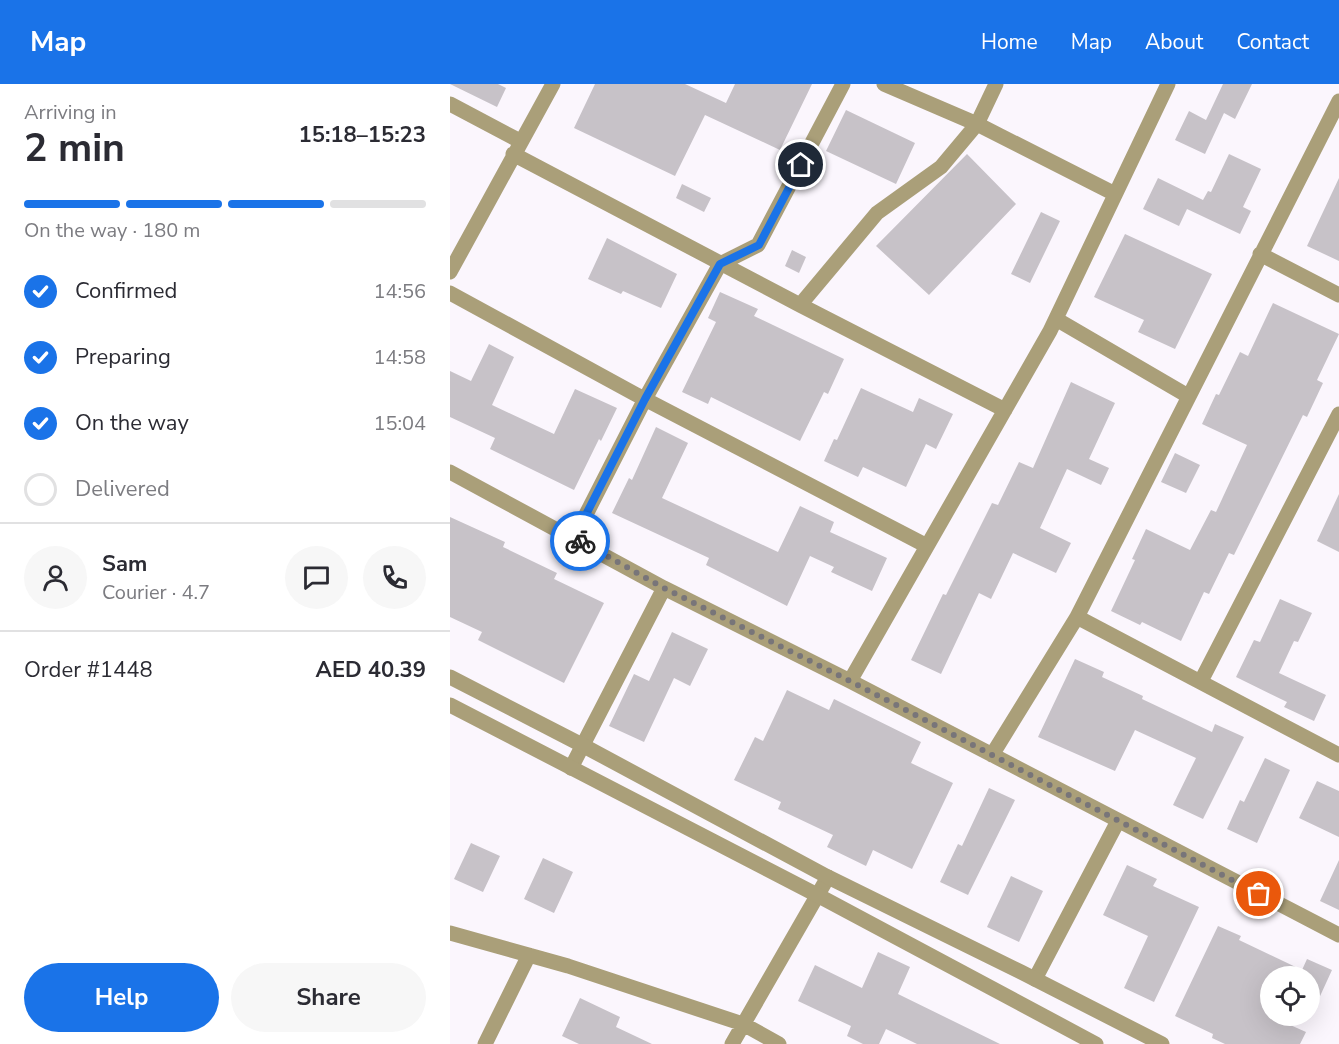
<!DOCTYPE html>
<meta charset="utf-8">
<style>
:root{--surface:#fff;--page:#f7f7f7;--text:#2b2b33;--muted:#7c7c81;--line:#e1e1e2;--accent:#1a73e8}
body{margin:0;font-family:"Nunito Sans",sans-serif;background:var(--page);color:var(--text);height:100vh;display:flex;flex-direction:column;font-size:22px;white-space:nowrap}
*{box-sizing:border-box;margin:0}
p{font-size:20px;color:var(--muted)}
.icon{flex:none;width:33px;height:33px;fill:none;stroke:currentColor;stroke-width:2;stroke-linecap:round;stroke-linejoin:round}
.map{position:relative;flex:1;overflow:hidden}
.drawer{display:flex;flex-direction:column;background:var(--surface);width:450px}
.drawer>*{flex:none}
.fabs{position:absolute;left:810px;top:882px;display:grid;gap:12px}
.fabs a{display:grid;place-items:center;width:60px;height:60px;border-radius:50%;background:var(--surface);box-shadow:0 6px 24px #0002;font-size:30px}
.pin{position:absolute;display:grid;place-items:center;width:51px;height:51px;color:#fff;margin:-26px;border:3px solid #fff;border-radius:50%;box-shadow:0 2px 6px #0007}
.courier{position:absolute;display:grid;place-items:center;width:60px;height:60px;margin:-30px;border:4px solid #1a73e8;border-radius:50%;background:#fff;color:#222;box-shadow:0 2px 8px #0007}
.overview em{font-style:normal;font-weight:700}
.overview div{display:flex;flex-direction:column-reverse}
.overview{display:flex;align-items:center;justify-content:space-between;height:102px;padding:0 24px}
h1{font-size:39px;font-weight:700;line-height:45px}
.bar{display:grid;grid-template-columns:repeat(4,1fr);gap:9px 6px;align-content:center;height:72px;padding:0 24px}
.bar i{height:8px;border-radius:4px;background:var(--line)}
.bar .on{background:var(--accent)}
.bar p{grid-column:span 4}
.line{display:flex;align-items:center;gap:15px;padding:0 24px;border-top:2px solid var(--line)}
.line div{flex:1}
.round{display:grid;place-items:center;flex:none;width:63px;height:63px;border-radius:32px;background:var(--page)}
ol{padding:0 24px;list-style:none}
li{display:flex;align-items:center;gap:18px;height:66px}
li p{margin-inline-start:auto}
li .icon{padding:6px;border-radius:50%;background:var(--accent);color:#fff;stroke-width:4}
li:last-child{color:var(--muted)}
li i{width:33px;height:33px;border:3px solid var(--line);border-radius:50%}
.primary-button{display:flex;gap:12px;margin-top:auto;padding:12px 24px}
.primary-button a{flex:1;height:69px;border-radius:36px;background:var(--accent);color:#fff;font-size:24px;font-weight:700;line-height:69px;text-align:center}
.primary-button a+a{background:var(--page);color:var(--text)}
header{display:flex;align-items:center;gap:36px;box-sizing:border-box;height:84px;padding:0 30px;background:var(--accent);color:#fff}
header strong{font-size:28px}
nav{display:flex;gap:33px;margin-inline-start:auto;font-size:21px}
main{display:flex;flex:1;min-height:0}
.map>svg:first-child{display:block}
.building{fill:#c7c2c8}
.lines{fill:none;stroke-linecap:round;stroke-linejoin:round}
.minor{stroke:#aa9f79;stroke-width:15}
.tertiary{stroke:#aa9f79;stroke-width:15}
.done{stroke:#787579;stroke-width:6;stroke-dasharray:0 10.8}
.route{stroke:#1a73e8;stroke-width:8}
</style>
<header>
<strong>Map</strong>
<nav><a>Home</a><a>Map</a><a>About</a><a>Contact</a></nav>
</header>
<main>
<section class="drawer">
<div class="overview"><div><h1>2 min</h1><p>Arriving in</p></div><em>15:18–15:23</em></div>
<div class="bar"><i class="on"></i><i class="on"></i><i class="on"></i><i></i><p>On the way · 180 m</p></div>
<ol>
<li><svg class="icon" aria-label="check" viewBox="0 0 24 24"><path d="M5 12l5 5 9-10"/></svg>Confirmed<p>14:56</p></li>
<li><svg class="icon" aria-label="check" viewBox="0 0 24 24"><path d="M5 12l5 5 9-10"/></svg>Preparing<p>14:58</p></li>
<li><svg class="icon" aria-label="check" viewBox="0 0 24 24"><path d="M5 12l5 5 9-10"/></svg>On the way<p>15:04</p></li>
<li><i></i>Delivered</li>
</ol>
<div class="line" style="height:108px"><a class="round"><svg class="icon" aria-label="person" viewBox="0 0 24 24"><circle cx="12" cy="8" r="4"/><path d="M4 21q1-7 8-7t8 7"/></svg></a><div><b>Sam</b><p>Courier · 4.7</p></div><a class="round"><svg class="icon" aria-label="chat" viewBox="0 0 24 24"><path d="M4 5h16v11H9l-5 4z"/></svg></a><a class="round"><svg class="icon" aria-label="phone" viewBox="0 0 24 24"><path d="M5 4h4l2 5-3 2q2 4 5 5l2-3 5 2v4C11 20 4 13 5 4z"/></svg></a></div>
<div class="line" style="height:78px"><div>Order #1448</div><b>AED 40.39</b></div>
<div class="primary-button"><a>Help</a><a>Share</a></div>
</section>
<div class="map">
<svg width="889" height="960" viewBox="0 0 889 960">
<rect width="100%" height="100%" fill="#fbf6fd"/>
<path class="building" d="M0,0H48L56,4L47,23Z
M145,0H235L276,19L285,0H362L330,66L255,31L225,92L124,44Z
M773,0H802L785,35L774,29L755,70L725,56L739,27L756,36Z
M396,26L465,59L446,100L376,67Z
M517,70L566,120L479,211L426,162Z
M779,70L811,85L793,123L801,127L790,150L737,125L729,142L693,125L708,94L753,116L758,107L761,108Z
M889,94V177L857,162Z
M232,100L261,114L254,128L226,114Z
M591,128L610,137L580,199L561,190Z
M675,150L762,190L725,265L688,248L694,236L644,213Z
M157,154L227,190L211,224L173,207L171,210L138,195Z
M342,166L356,173L349,189L335,182Z
M270,208L308,225L304,232L394,275L378,310L374,308L350,357L261,313L258,320L232,308L266,238L258,234Z
M823,219L889,250L867,296L873,299L857,333L853,331L784,471L779,469L759,510L754,508L731,557L692,538L690,541L661,527L685,476L682,475L696,445L740,466L761,426L766,428L797,361L752,340L766,310L769,311L790,268L798,272Z
M39,260L64,273L42,321L104,350L125,305L167,324L151,357L149,355L124,406L40,365L45,354L0,333V287L21,297Z
M621,298L665,319L639,375L659,384L651,401L617,385L590,444L621,459L606,489L563,469L541,515L529,509L491,590L461,576L493,510L496,511L542,419L548,421L569,378L583,384Z
M411,304L463,328L469,314L503,330L486,365L476,360L456,403L413,383L408,393L374,377L384,355L387,356Z
M206,343L238,359L212,414L328,468L350,422L384,438L380,448L437,474L422,507L381,488L384,483L360,472L337,522L256,481L259,474L162,429L179,394L182,396Z
M725,369L750,381L736,409L711,398Z
M889,410V468L867,457Z
M0,433L55,458L53,463L107,489L104,495L154,519L114,599L28,556L32,548L0,533Z
M830,515L862,529L848,558L844,557L829,589L876,611L864,637L834,623L837,618L786,593L804,556L810,558Z
M222,548L258,565L240,602L224,594L194,658L159,642L184,590L199,597Z
M625,575L654,588L652,593L693,612L692,615L762,648L765,640L794,653L753,735L723,721L746,674L685,646L665,687L588,653Z
M337,606L379,626L384,615L471,658L461,679L503,699L462,785L423,766L416,782L377,763L383,751L328,725L331,718L284,696L305,653L313,657Z
M815,674L840,686L807,759L777,745L790,716L794,718Z
M867,697L889,707V753L849,734Z
M539,704L565,716L518,811L490,798L508,760L512,762Z
M21,759L50,772L33,808L4,795Z
M93,774L123,788L104,829L74,815Z
M889,776V826L870,817Z
M677,781L707,795L703,802L749,823L704,918L674,904L698,852L653,831Z
M561,792L593,807L569,858L537,843Z
M768,842L791,852L789,856L852,886L857,875L882,886L860,934V892H820V932L856,948L850,960H775L762,954L763,950L725,932Z
M428,868L460,883L448,910L550,960H467L436,945L429,960H413L397,952L401,942L348,917L365,881L412,904Z
M130,914L170,933L166,943L202,960H129L112,952Z"/>
<g class="lines">
<path class="minor" d="M434,0L527,40L665,110
M0,20L70,57
M63,70L350,221L555,326
M810,170L889,211
M0,188L103,0
M0,209L185,310L477,462
M350,221L427,129L491,83L527,40L546,0
M606,235L738,312
M0,388L214,504L400,597L889,851
M124,454L195,315L270,180L308,161L393,0
M627,533L889,671
M400,597L600,247L718,0
M751,597L889,330
M542,671L627,533L889,17
M121,684L214,504
M0,849L118,882L293,940L329,960
M585,895L668,737
M35,960L79,871
M282,960L378,793"/>
<path class="tertiary" d="M0,593L132,661L378,793L571,888L712,960
M0,621L369,812L646,960"/>
</g>
<g class="lines">
<path class="done" d="M130,457L214,504L400,597L809,810"/>
<path class="route" d="M130,457L124,454L195,315L270,180L309,161L351,81"/>
</g>
</svg>
<div class="fabs">
<a><svg class="icon" aria-label="locate" viewBox="0 0 24 24"><circle cx="12" cy="12" r="6"/><path d="M12 2v4M12 18v4M2 12h4M18 12h4"/></svg></a>
</div>
<div class="pin" style="left:809px;top:810px;background:#ea580c"><svg class="icon" aria-label="bag" viewBox="0 0 24 24"><path d="M5 8h14l-1 12H6zM9 8a3 3 0 0 1 6 0"/></svg></div>
<div class="pin" style="left:351px;top:81px;background:#1f2937"><svg class="icon" aria-label="home" viewBox="0 0 24 24"><path d="M3 11l9-7 9 7M6 9v11h12V9"/></svg></div>
<div class="courier" style="left:130px;top:457px"><svg class="icon" aria-label="bike" viewBox="0 0 24 24"><circle cx="6" cy="16" r="4"/><circle cx="18" cy="16" r="4"/><path d="M6 16l4-8h5l3 8M10 8l3 8H6M13 5h3"/></svg></div>
</div>
</main>
